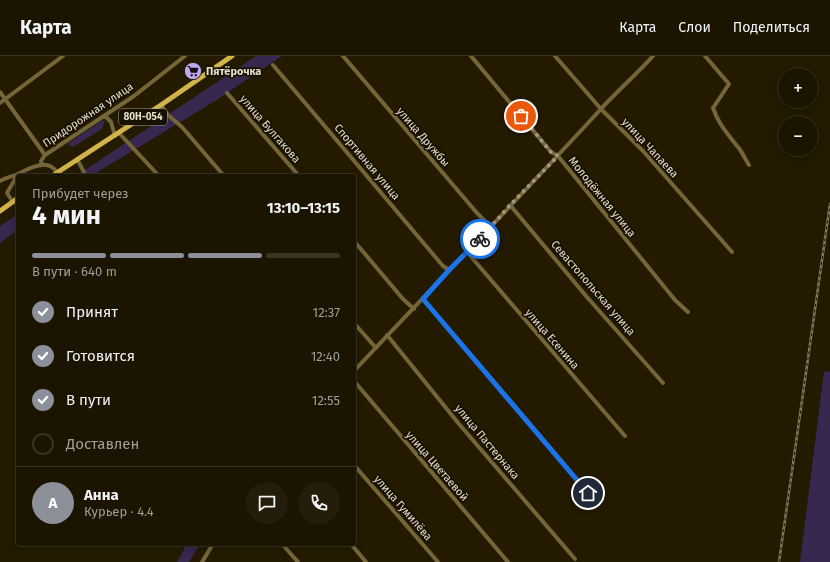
<!DOCTYPE html>
<html lang="ru">
<meta charset="utf-8">
<style>
:root{--surface:#1a1400;--page:#231d0a;--text:#f1f3f6;--muted:#9f9e99;--line:#383322;--accent:#8c9099}
body{margin:0;font-family:"Fira Sans",sans-serif;background:var(--page);color:var(--text);height:100vh;display:flex;flex-direction:column;font-size:15px;white-space:nowrap}
*{box-sizing:border-box;margin:0}
p{font-size:13px;color:var(--muted)}
.icon{flex:none;width:22px;height:22px;fill:none;stroke:currentColor;stroke-width:2;stroke-linecap:round;stroke-linejoin:round}
.map{position:relative;flex:1;overflow:hidden}
.drawer{position:absolute;left:16px;top:118px;width:340px;height:372px;display:flex;flex-direction:column;background:var(--surface);border-radius:4px;box-shadow:0 2px 10px #0003,0 0 0 1px var(--line)}
.drawer>*{flex:none}
.controls{position:absolute;left:778px;top:12px;display:grid;gap:8px}
.controls a{display:grid;place-items:center;width:40px;height:40px;border-radius:50%;background:var(--surface);box-shadow:0 2px 10px #0003,0 0 0 1px var(--line);font-size:20px}
.pin{position:absolute;display:grid;place-items:center;width:34px;height:34px;color:#fff;margin:-17px;border:2px solid #fff;border-radius:50%;box-shadow:0 1px 4px #0007}
.courier{position:absolute;display:grid;place-items:center;width:40px;height:40px;margin:-20px;border:3px solid #1a73e8;border-radius:50%;background:#fff;color:#222;box-shadow:0 1px 5px #0007}
.overview em{font-style:normal;font-weight:700}
.overview div{display:flex;flex-direction:column-reverse}
.overview{display:flex;align-items:center;justify-content:space-between;height:68px;padding:0 16px}
h1{font-size:26px;font-weight:700;line-height:30px}
.bar{display:grid;grid-template-columns:repeat(4,1fr);gap:6px 4px;align-content:center;height:48px;padding:0 16px}
.bar i{height:5px;border-radius:3px;background:var(--line)}
.bar .on{background:var(--accent)}
.bar p{grid-column:span 4}
.line{display:flex;align-items:center;gap:10px;padding:0 16px;border-top:1px solid var(--line)}
.line div{flex:1}
.round{display:grid;place-items:center;flex:none;width:42px;height:42px;border-radius:21px;background:var(--page)}
ol{padding:0 16px;list-style:none}
li{display:flex;align-items:center;gap:12px;height:44px}
li p{margin-inline-start:auto}
li .icon{padding:4px;border-radius:50%;background:var(--accent);color:#fff;stroke-width:4}
li:last-child{color:var(--muted)}
li i{width:22px;height:22px;border:2px solid var(--line);border-radius:50%}
header{display:flex;align-items:center;gap:24px;box-sizing:border-box;height:56px;padding:0 20px;background:var(--surface);border-bottom:1px solid var(--line)}
header strong{font-size:19px}
nav{display:flex;gap:22px;margin-inline-start:auto;font-size:14px}
.map>svg:first-child{display:block}
.green{fill:#38274f}
.lines{fill:none;stroke-linecap:round;stroke-linejoin:round}
.minor{stroke:#756638;stroke-width:4}
.major{stroke:#d2b24a;stroke-width:5}
.rail-casing{stroke:#807964;stroke-width:2.5}
.rail{stroke:#191100;stroke-width:1;stroke-dasharray:3;stroke-linecap:butt}
.done{stroke:#a09986;stroke-width:4;stroke-dasharray:0 7.2}
.route{stroke:#1a73e8;stroke-width:5}
.labels{text-anchor:middle;dominant-baseline:central;stroke-width:3.5;stroke-linejoin:round;paint-order:stroke}
.shield{fill:#191100;stroke:#a6a090;stroke-width:1}
.shield-label{font-size:10px;font-weight:bold;fill:#e3dece}
.poi-label{font-size:11px;font-weight:bold;fill:#e3dece;stroke:#191100;text-anchor:start}
.street-label{font-size:11px;fill:#e3dece;stroke:#191100}
</style>
<header>
<strong>Карта</strong>
<nav><a>Карта</a><a>Слои</a><a>Поделиться</a></nav>
</header>
<div class="map">
<svg width="830" height="506" viewBox="0 0 830 506">
<rect width="100%" height="100%" fill="#231a00"/>
<path class="green" d="M256,0H282L215,45L91,120H76Z
M105,64L102,73L73,91L67,88L101,65Z
M18,158V174L0,187V170Z
M824,315L830,316V506H800Z
M187,488H200L189,506H177Z"/>
<g class="lines">
<path class="minor" d="M343,0L477,157L491,171
M471,0L551,96L558,100L675,244L688,256
M555,0L601,53L643,95L732,196
M705,0L729,28L713,52C718,67 727,77 737,90C742,95 745,103 749,109
M273,9L443,210L449,214
M0,36L45,99
M227,37L299,120
M0,47L63,0
M161,49L168,59L182,71L224,120
M105,60L111,66L115,80
M119,77L159,120
M77,103L86,120
M42,109C49,108 53,111 57,116
M0,125C7,121 11,121 18,118C26,114 32,110 42,109L41,105L45,99L134,40L185,0
M13,146L7,137L18,118
M510,149L586,240L663,327
M354,185L403,243L414,253
M467,196L625,380
M423,243L598,448
M354,267L376,292
M387,279L459,368L575,503
M354,315C436,228 519,142 600,54C617,35 636,19 653,0
M354,325L508,506
M354,409L438,506
M282,488L298,506
M351,488L366,506
M202,506L213,488"/>
<path class="major" d="M52,120L161,49L232,0
M0,155L18,142"/>
<defs>
<path id="rail" d="M779,506L830,148"/>
</defs>
<use href="#rail" class="rail-casing"/>
<use href="#rail" class="rail"/>
</g>
<g class="lines">
<path class="done" d="M480,183L510,149L558,100L551,96L521,60"/>
<path class="route" d="M480,183L449,214L423,243L588,437"/>
</g>
<defs>
<symbol id="supermarket-disc" viewBox="-11 -11 22 22"><circle r="9.5" fill="#c4a7f1" stroke="#191100"/><path d="M-6-5.5h2.5l.6 2H6L4.5 2H-2.5L-4.4-4H-6ZM-1.5 3.2a1.3 1.3 0 1 0 .1 0ZM3 3.2a1.3 1.3 0 1 0 .1 0Z" fill="#111"/></symbol>
</defs>
<g fill-rule="evenodd">
<use href="#supermarket-disc" x="183" y="5" width="20" height="20"/>
</g>
<g class="labels">
<rect class="shield" x="119" y="53" width="48" height="16" rx="3"/>
<g class="shield-label">
<text x="143" y="61">80Н-054</text>
</g>
<g class="poi-label">
<text x="206" y="15">Пятёрочка</text>
</g>
<g class="street-label">
<text transform="translate(88 59) rotate(-34)">Придорожная улица</text>
<text transform="translate(270 73) rotate(49)">улица Булгакова</text>
<text transform="translate(423 81) rotate(49)">улица Дружбы</text>
<text transform="translate(650 92) rotate(47)">улица Чапаева</text>
<text transform="translate(367 106) rotate(50)">Спортивная улица</text>
<text transform="translate(602 141) rotate(51)">Молодёжная улица</text>
<text transform="translate(593 232) rotate(49)">Севастопольская улица</text>
<text transform="translate(552 283) rotate(49)">улица Есенина</text>
<text transform="translate(487 386) rotate(50)">улица Пастернака</text>
<text transform="translate(437 410) rotate(49)">улица Цветаевой</text>
<text transform="translate(403 452) rotate(49)">улица Гумилёва</text>
</g>
</g>
</svg>
<div class="controls">
<a>+</a>
<a>−</a>
</div>
<div class="pin" style="left:521px;top:60px;background:#ea580c"><svg class="icon" aria-label="bag" viewBox="0 0 24 24"><path d="M5 8h14l-1 12H6zM9 8a3 3 0 0 1 6 0"/></svg></div>
<div class="pin" style="left:588px;top:437px;background:#1f2937"><svg class="icon" aria-label="home" viewBox="0 0 24 24"><path d="M3 11l9-7 9 7M6 9v11h12V9"/></svg></div>
<div class="courier" style="left:480px;top:183px"><svg class="icon" aria-label="bike" viewBox="0 0 24 24"><circle cx="6" cy="16" r="4"/><circle cx="18" cy="16" r="4"/><path d="M6 16l4-8h5l3 8M10 8l3 8H6M13 5h3"/></svg></div>
<section class="drawer">
<div class="overview"><div><h1>4 мин</h1><p>Прибудет через</p></div><em>13:10–13:15</em></div>
<div class="bar"><i class="on"></i><i class="on"></i><i class="on"></i><i></i><p>В пути · 640 m</p></div>
<ol>
<li><svg class="icon" aria-label="check" viewBox="0 0 24 24"><path d="M5 12l5 5 9-10"/></svg>Принят<p>12:37</p></li>
<li><svg class="icon" aria-label="check" viewBox="0 0 24 24"><path d="M5 12l5 5 9-10"/></svg>Готовится<p>12:40</p></li>
<li><svg class="icon" aria-label="check" viewBox="0 0 24 24"><path d="M5 12l5 5 9-10"/></svg>В пути<p>12:55</p></li>
<li><i></i>Доставлен</li>
</ol>
<div class="line" style="height:72px"><b class="round" style="background:var(--accent);color:#fff">А</b><div><b>Анна</b><p>Курьер · 4.4</p></div><a class="round"><svg class="icon" aria-label="chat" viewBox="0 0 24 24"><path d="M4 5h16v11H9l-5 4z"/></svg></a><a class="round"><svg class="icon" aria-label="phone" viewBox="0 0 24 24"><path d="M5 4h4l2 5-3 2q2 4 5 5l2-3 5 2v4C11 20 4 13 5 4z"/></svg></a></div>
</section>
</div>
